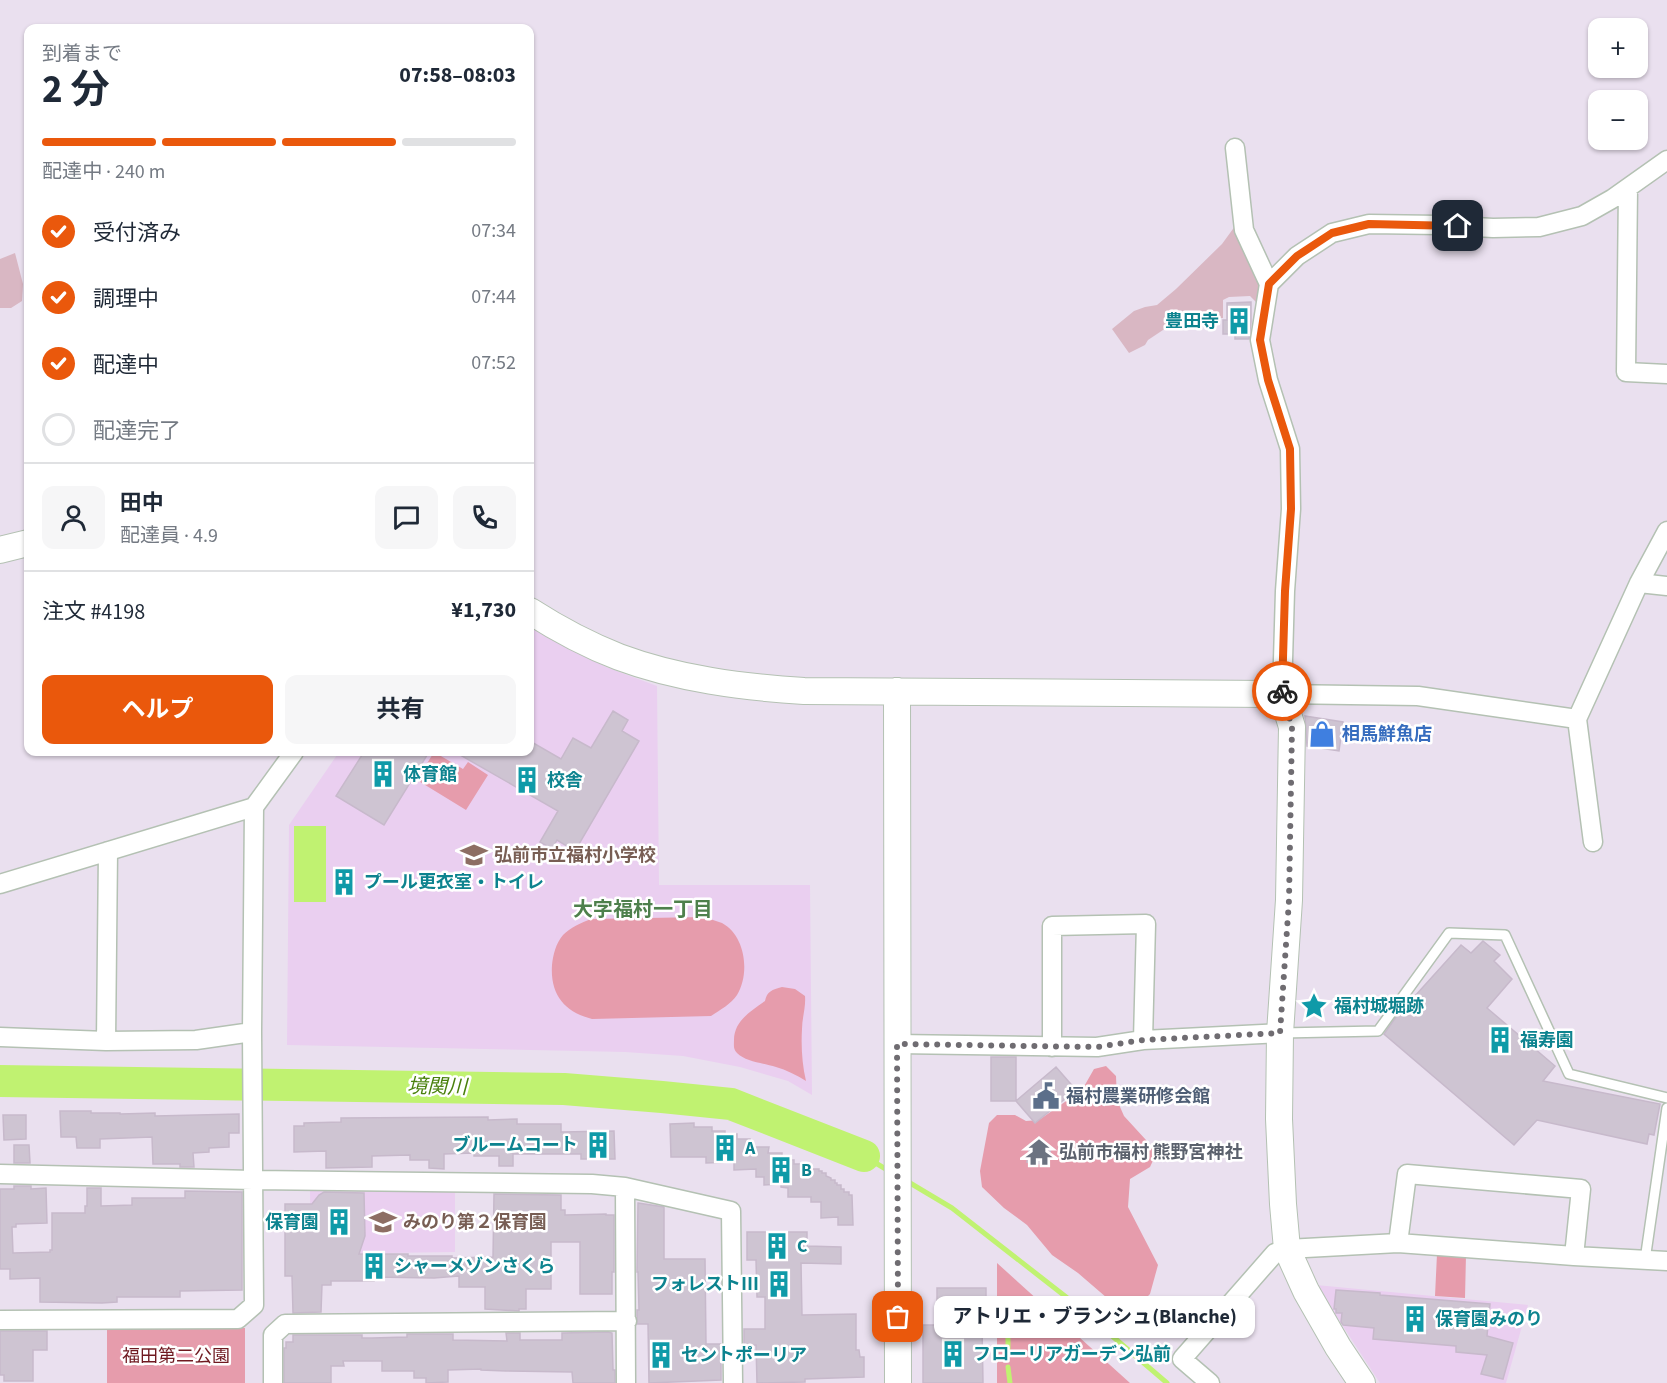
<!DOCTYPE html>
<html lang="ja">
<meta charset="utf-8">
<style>
:root{--surface:#fff;--page:#f6f6f7;--text:#1f2937;--muted:#747a83;--line:#e0e1e3;--accent:#ea580c}
body{margin:0;font-family:"Source Sans 3","Noto Sans JP",sans-serif;background:var(--page);color:var(--text);height:100vh;display:flex;flex-direction:column;font-size:22px;white-space:nowrap}
*{box-sizing:border-box;margin:0}
p{font-size:20px;color:var(--muted)}
.icon{flex:none;width:33px;height:33px;fill:none;stroke:currentColor;stroke-width:2;stroke-linecap:round;stroke-linejoin:round}
.map{position:relative;flex:1;overflow:hidden}
.panel{position:absolute;left:24px;top:24px;width:510px;height:732px;display:flex;flex-direction:column;background:var(--surface);border-radius:12px;box-shadow:0 2px 4px #0004}
.panel>*{flex:none}
.fabs{position:absolute;left:1588px;top:18px;display:grid;gap:12px}
.fabs a{display:grid;place-items:center;width:60px;height:60px;border-radius:12px;background:var(--surface);box-shadow:0 2px 4px #0004;font-size:30px}
.pin{position:absolute;display:grid;place-items:center;width:51px;height:51px;color:#fff;margin:-26px;border-radius:12px;box-shadow:0 3px 9px #0006}
.courier{position:absolute;display:grid;place-items:center;width:60px;height:60px;margin:-30px;border:4px solid #ea580c;border-radius:50%;background:#fff;color:#222;box-shadow:0 2px 8px #0007}
.bubble{position:absolute;height:42px;border-radius:12px;background:var(--surface);box-shadow:0 2px 4px #0004;font-size:20px;font-weight:700;line-height:42px;text-align:center}
.summary em{font-style:normal;font-weight:700}
.summary div{display:flex;flex-direction:column-reverse}
.summary{display:flex;align-items:center;justify-content:space-between;height:102px;padding:0 18px}
h1{font-size:39px;font-weight:700;line-height:45px}
.bar{display:grid;grid-template-columns:repeat(4,1fr);gap:9px 6px;align-content:center;height:72px;padding:0 18px}
.bar i{height:8px;border-radius:4px;background:var(--line)}
.bar .current{background:var(--accent)}
.bar p{grid-column:span 4}
.line{display:flex;align-items:center;gap:15px;padding:0 18px;border-top:2px solid var(--line)}
.line div{flex:1}
.round{display:grid;place-items:center;flex:none;width:63px;height:63px;border-radius:12px;background:var(--page)}
ol{padding:0 18px;list-style:none}
li{display:flex;align-items:center;gap:18px;height:66px}
li p{margin-inline-start:auto}
li .icon{padding:6px;border-radius:50%;background:var(--accent);color:#fff;stroke-width:4}
li:last-child{color:var(--muted)}
li i{width:33px;height:33px;border:3px solid var(--line);border-radius:50%}
.cta{display:flex;gap:12px;margin-top:auto;padding:12px 18px}
.cta a{flex:1;height:69px;border-radius:12px;background:var(--accent);color:#fff;font-size:24px;font-weight:700;line-height:69px;text-align:center}
.cta a+a{background:var(--page);color:var(--text)}
.map>svg:first-child{display:block}
.education{fill:#eacff0}
.green{fill:#e69cac}
.cemetery{fill:#d9b7c3}
.water{fill:#c0f271}
.lines{fill:none;stroke-linecap:round;stroke-linejoin:round}
.stream{stroke:#c0f271;stroke-width:5}
.river{stroke:#c0f271;stroke-width:32}
.building{fill:#cec4d2;stroke:#c7b9cb;stroke-width:1.5}
.lane-casing{stroke:#b4c1b3;stroke-width:12}
.street-casing{stroke:#b4c1b3;stroke-width:21}
.secondary-casing{stroke:#b4c1b3;stroke-width:28}
.lane{stroke:#fff;stroke-width:9}
.street{stroke:#fff;stroke-width:18}
.secondary{stroke:#fff;stroke-width:26}
.done{stroke:#6f6c71;stroke-width:6;stroke-dasharray:0 10.8}
.route{stroke:#ea580c;stroke-width:8}
.labels{text-anchor:middle;dominant-baseline:central;stroke-width:5;stroke-linejoin:round;paint-order:stroke}
.culture-label{font-size:18px;font-weight:bold;fill:#0d838f;stroke:#fff;text-anchor:start}
.shop-label{font-size:18px;font-weight:bold;fill:#366cbe;stroke:#fff;text-anchor:start}
.education-label{font-size:18px;font-weight:bold;fill:#785e54;stroke:#fff;text-anchor:start}
.service-label{font-size:18px;font-weight:bold;fill:#4e5e75;stroke:#fff;text-anchor:start}
.worship-label{font-size:18px;font-weight:bold;fill:#5b616d;stroke:#fff;text-anchor:start}
.park-label{font-size:18px;fill:#6f1920;stroke:#fff}
.neighbourhood-label{font-size:20px;font-weight:bold;fill:#4e804c;stroke:#fff}
.water-label{font-size:20px;font-style:italic;fill:#49800c;stroke:#fff}
</style>
<div class="map">
<svg width="1667" height="1383" viewBox="0 0 1667 1383">
<rect width="100%" height="100%" fill="#eae0ef"/>
<path class="education" d="M530,625L606,667L657,686L659,885H810L812,1095L788,1081L740,1067L683,1056L625,1052L287,1045L289,825L339,752H530Z
M455,1190V1252L311,1254L310,1191Z
M1316,1285L1528,1305L1506,1383H1380Z"/>
<path class="green" d="M434,752L463,769L468,762L488,775L466,810L417,780Z
M704,917C710,919 716,921 722,923C746,936 750,974 737,995C731,1004 720,1010 711,1016L592,1019C565,1012 550,995 552,965C553,955 556,943 563,935C571,927 581,923 591,919Z
M782,987L795,989L805,996C806,1007 802,1018 802,1029C801,1046 802,1064 806,1081C797,1075 786,1070 776,1067C764,1063 746,1062 737,1053C733,1049 734,1045 734,1040C734,1021 751,1011 765,1001C767,991 772,990 782,987Z
M1106,1066L1116,1076L1117,1100L1124,1116L1157,1152L1150,1167L1130,1179L1128,1207L1158,1265L1150,1294L1136,1308L1114,1304L1078,1273L1052,1255L1027,1225L1004,1208L982,1187L980,1171L989,1123L997,1115H1015L1026,1121L1039,1120L1082,1090L1094,1069Z
M1437,1254L1466,1255L1465,1298L1435,1296Z
M997,1263L1130,1383H997Z
M107,1328H245V1383H107Z"/>
<path class="cemetery" d="M1238,222L1264,285L1257,303L1250,296L1229,297L1223,300V318H1208V325L1192,322H1175L1148,340L1145,345L1129,353L1112,329L1134,311L1145,307L1157,305L1176,289L1222,244Z
M15,253L23,284L22,301L11,308H0V259Z"/>
<path class="water" d="M294,826H326V902H294Z"/>
<g class="lines">
<path class="stream" d="M864,1156L889,1171
M905,1180L952,1208L1070,1300L1167,1383
M1008,1333V1354
M1008,1367L1010,1383"/>
<path class="river" d="M0,1081L564,1089L662,1097L731,1104L864,1156"/>
</g>
<path class="building" d="M1251,302V322L1249,339H1235V334H1223V320H1227V303Z
M613,711L628,720L622,731L639,741L575,851L557,840L552,849L540,842L558,811L455,752H530V741L561,759L573,738L591,748Z
M1305,716L1343,722L1339,751L1307,746Z
M364,752H429L384,825L336,796Z
M1483,941L1500,955L1494,961L1512,979L1487,1008L1555,1066L1543,1081L1660,1104L1654,1135L1649,1134L1647,1144L1537,1120L1514,1145L1384,1034L1396,1017L1461,945L1471,953Z
M991,1057H1016V1101H991Z
M1056,1067L1076,1090L1035,1123L1016,1101Z
M60,1111H91V1113H120V1114L155,1113V1116L239,1114V1133H229V1147L209,1148V1152L193,1153L194,1167H180V1164H153L152,1137L100,1139V1148H77L76,1137H61Z
M3,1115H26V1139L4,1140Z
M488,1117V1120L517,1119V1124H561V1132L614,1131L615,1159H581V1154H513V1166H499V1156H474V1153L444,1154V1169L429,1168V1160H410V1155L372,1156V1167L326,1168V1151L294,1152V1126H304V1123L341,1122V1118Z
M694,1123V1127H712V1131H725V1134H737V1139H750V1147H769L768,1153H782V1160H794V1164H807V1169H819V1171H822V1173H826V1176L831,1178V1180H835V1183H837V1185H841V1189H844V1192H849V1195H852L853,1225H838V1217L821,1218V1202H811V1197H788V1188L781,1187V1184L764,1185V1177H756V1169L734,1170V1162L706,1163V1157H671L670,1124Z
M1030,1144L1051,1147L1048,1165L1027,1162Z
M14,1145H29L30,1163H14Z
M14,1186H31V1189L46,1188L47,1223L16,1224V1227H12L13,1253L50,1252V1250H52V1213H85V1206H87V1188H101V1206L132,1205V1198H185V1191L242,1192V1290L180,1291V1297H117V1302L102,1303L40,1302V1278L10,1279V1269H0V1189H14Z
M324,1192L364,1193L365,1236L359,1254H408V1256H452V1258L493,1257L494,1194L561,1195V1210H565V1215L606,1214V1215H614V1272H612V1294H580V1242H551V1289H526V1309H519V1311L485,1309V1287H459V1276L434,1278L374,1277V1281H331V1285H322L321,1312L293,1313L292,1276H285V1204H312L319,1195Z
M638,1203L664,1207V1259H705L706,1344H721V1380L649,1383L648,1324H637V1310H639L638,1272H637Z
M747,1232H807V1246L841,1247V1264L801,1263L802,1315L856,1314V1350H859L860,1357H864V1377L805,1379V1382L757,1383L756,1345H744V1329H765V1297H757L756,1260H747Z
M937,1288H986V1325H982L983,1383H923V1325H937Z
M1336,1290L1380,1293V1295L1490,1304L1487,1336L1513,1343L1503,1379L1481,1374L1487,1355L1456,1352V1346L1373,1339L1374,1328L1343,1325L1341,1322L1342,1313H1336V1309H1334Z
M0,1331H47V1350H33V1381H4V1375H0Z
M608,1332L612,1333L613,1370H615V1383H573L572,1372L506,1371L481,1370V1369L448,1370V1382L426,1383V1378H414V1371H382V1361H343L344,1366H331V1383H284V1348H286V1342H293V1335H362V1338H372L407,1337V1334H453V1340L507,1341L506,1333H520V1340H562V1333Z"/>
<g class="lines">
<defs>
<path id="lane" d="M1282,1033L1378,1031L1449,933L1505,935L1569,1074L1667,1098
M1645,1260L1667,1108"/>
<path id="street" d="M1235,148L1244,230L1269,284L1260,340L1268,380L1290,449L1291,509L1285,591L1282,694L1418,696L1577,719
M1628,188L1626,372L1667,374
M1269,284L1297,256L1332,233L1369,224L1440,225L1493,228L1539,227L1582,216L1612,199L1667,160
M1639,583L1667,586
M1593,842L1577,719L1639,583L1667,531
M0,884L254,807
M0,1037L106,1041L196,1040L252,1032
M1143,1040L1280,1033
M106,1041L108,851
M897,1044L1097,1047L1143,1040L1146,924L1052,926V1047
M0,1174L253,1180L592,1184L625,1187L731,1211L733,1383
M625,1187L626,1383
M1398,1243L1407,1174L1581,1189L1574,1256
M0,1320L238,1319L254,1305L252,1032L254,807L294,752
M273,1383V1335L285,1324L627,1321
M1210,1383L1182,1359L1275,1253L1287,1249L1398,1243L1574,1256L1667,1261"/>
<path id="secondary" d="M0,550L28,543
M530,611C558,629 588,645 619,657C678,679 742,687 804,691L1282,694L1292,727L1289,900L1280,1033L1279,1119L1283,1204L1287,1249L1306,1291L1338,1347L1362,1383
M897,691L898,1383"/>
</defs>
<use href="#lane" class="lane-casing"/>
<use href="#street" class="street-casing"/>
<use href="#secondary" class="secondary-casing"/>
<use href="#lane" class="lane"/>
<use href="#street" class="street"/>
<use href="#secondary" class="secondary"/>
</g>
<g class="lines">
<path class="done" d="M898,1317L897,1044L1097,1047L1143,1040L1280,1033L1289,900L1292,727L1282,691"/>
<path class="route" d="M1282,691L1285,591L1291,509L1290,449L1268,380L1260,340L1269,284L1297,256L1332,233L1369,224L1458,226"/>
</g>
<defs>
<symbol id="building-bare" viewBox="-9 -9 18 18"><path d="M-4-6H4V6H1V3H-1V6H-4ZM-2.5-4.3h1.7v1.8h-1.7ZM.8-4.3h1.7v1.8H.8ZM-2.5-1h1.7V.8h-1.7ZM.8-1h1.7V.8H.8Z" fill="#0f9aa8" stroke="#fff" stroke-width="2.5" paint-order="stroke"/></symbol>
<symbol id="shop-bare" viewBox="-9 -9 18 18"><path d="M-5-2.5h2.3a2.7 3.5 0 0 1 5.4 0H5L5.5 6h-11ZM-1.5-2.5h3a1.5 2.3 0 0 0-3 0Z" fill="#3f7fe0" stroke="#fff" stroke-width="2.5" paint-order="stroke"/></symbol>
<symbol id="school-bare" viewBox="-9 -9 18 18"><path d="M0-5L7-2L0 1L-7-2ZM-4 1L0 2.5L4 1V4Q0 6-4 4Z" fill="#8d6e63" stroke="#fff" stroke-width="2.5" paint-order="stroke"/></symbol>
<symbol id="sight-bare" viewBox="-9 -9 18 18"><path d="M0-6L1.8-2.2L6-1.7L2.9 1.2L3.7 5.4L0 3.3L-3.7 5.4L-2.9 1.2L-6-1.7L-1.8-2.2Z" fill="#0f9aa8" stroke="#fff" stroke-width="2.5" paint-order="stroke"/></symbol>
<symbol id="civic-bare" viewBox="-9 -9 18 18"><path d="M-.6-6.5H3V-4.5H.6V-3L4-1V1h2V6H-6V1h2V-1L-.6-3ZM-1.2 2.5V6h2.4V2.5Z" fill="#5c6f8a" stroke="#fff" stroke-width="2.5" paint-order="stroke"/></symbol>
<symbol id="temple-bare" viewBox="-9 -9 18 18"><path d="M0-6L5-2H3V0L6.5 2.5H4V6H1.5V3h-3V6H-4V2.5H-6.5L-3 0V-2H-5Z" fill="#6b7280" stroke="#fff" stroke-width="2.5" paint-order="stroke"/></symbol>
</defs>
<g fill-rule="evenodd">
<use href="#building-bare" x="1220" y="302" width="38" height="38"/>
<use href="#shop-bare" x="1303" y="715" width="38" height="38"/>
<use href="#building-bare" x="364" y="755" width="38" height="38"/>
<use href="#building-bare" x="508" y="761" width="38" height="38"/>
<use href="#school-bare" x="455" y="836" width="38" height="38"/>
<use href="#building-bare" x="325" y="863" width="38" height="38"/>
<use href="#sight-bare" x="1295" y="987" width="38" height="38"/>
<use href="#building-bare" x="1481" y="1021" width="38" height="38"/>
<use href="#civic-bare" x="1027" y="1077" width="38" height="38"/>
<use href="#building-bare" x="579" y="1126" width="38" height="38"/>
<use href="#building-bare" x="706" y="1129" width="38" height="38"/>
<use href="#temple-bare" x="1020" y="1133" width="38" height="38"/>
<use href="#building-bare" x="762" y="1151" width="38" height="38"/>
<use href="#building-bare" x="320" y="1203" width="38" height="38"/>
<use href="#school-bare" x="364" y="1203" width="38" height="38"/>
<use href="#building-bare" x="758" y="1227" width="38" height="38"/>
<use href="#building-bare" x="355" y="1247" width="38" height="38"/>
<use href="#building-bare" x="760" y="1265" width="38" height="38"/>
<use href="#building-bare" x="1396" y="1300" width="38" height="38"/>
<use href="#building-bare" x="934" y="1335" width="38" height="38"/>
<use href="#building-bare" x="642" y="1336" width="38" height="38"/>
</g>
<g class="labels">
<g class="culture-label">
<text x="1219" y="321" text-anchor="end">豊田寺</text>
<text x="403" y="774">体育館</text>
<text x="547" y="780">校舎</text>
<text x="364" y="882">プール更衣室・トイレ</text>
<text x="1334" y="1006">福村城堀跡</text>
<text x="1520" y="1040">福寿園</text>
<text x="578" y="1145" text-anchor="end">ブルームコート</text>
<text x="745" y="1148">A</text>
<text x="801" y="1170">B</text>
<text x="319" y="1222" text-anchor="end">保育園</text>
<text x="797" y="1246">C</text>
<text x="394" y="1266">シャーメゾンさくら</text>
<text x="759" y="1284" text-anchor="end">フォレストⅢ</text>
<text x="1435" y="1319">保育園みのり</text>
<text x="973" y="1354">フローリアガーデン弘前</text>
<text x="681" y="1355">セントポーリア</text>
</g>
<g class="shop-label">
<text x="1342" y="734">相馬鮮魚店</text>
</g>
<g class="education-label">
<text x="494" y="855">弘前市立福村小学校</text>
<text x="403" y="1222">みのり第２保育園</text>
</g>
<g class="service-label">
<text x="1066" y="1096">福村農業研修会館</text>
</g>
<g class="worship-label">
<text x="1059" y="1152">弘前市福村 熊野宮神社</text>
</g>
<g class="park-label">
<text x="176" y="1356">福田第二公園</text>
</g>
<g class="neighbourhood-label">
<text x="643" y="910">大字福村一丁目</text>
</g>
<g class="water-label">
<text transform="translate(437 1087) rotate(1)">境関川</text>
</g>
</g>
</svg>
<div class="fabs">
<a>+</a>
<a>−</a>
</div>
<div class="pin" style="left:898px;top:1317px;background:#ea580c"><svg class="icon" aria-label="bag" viewBox="0 0 24 24"><path d="M5 8h14l-1 12H6zM9 8a3 3 0 0 1 6 0"/></svg></div>
<div class="pin" style="left:1458px;top:226px;background:#1f2937"><svg class="icon" aria-label="home" viewBox="0 0 24 24"><path d="M3 11l9-7 9 7M6 9v11h12V9"/></svg></div>
<div class="courier" style="left:1282px;top:691px"><svg class="icon" aria-label="bike" viewBox="0 0 24 24"><circle cx="6" cy="16" r="4"/><circle cx="18" cy="16" r="4"/><path d="M6 16l4-8h5l3 8M10 8l3 8H6M13 5h3"/></svg></div>
<div class="bubble" style="left:934px;top:1296px;width:321px">アトリエ・ブランシュ(Blanche)</div>
<section class="panel">
<div class="summary"><div><h1>2 分</h1><p>到着まで</p></div><em>07:58–08:03</em></div>
<div class="bar"><i class="current"></i><i class="current"></i><i class="current"></i><i></i><p>配達中 · 240 m</p></div>
<ol>
<li><svg class="icon" aria-label="check" viewBox="0 0 24 24"><path d="M5 12l5 5 9-10"/></svg>受付済み<p>07:34</p></li>
<li><svg class="icon" aria-label="check" viewBox="0 0 24 24"><path d="M5 12l5 5 9-10"/></svg>調理中<p>07:44</p></li>
<li><svg class="icon" aria-label="check" viewBox="0 0 24 24"><path d="M5 12l5 5 9-10"/></svg>配達中<p>07:52</p></li>
<li><i></i>配達完了</li>
</ol>
<div class="line" style="height:108px"><a class="round"><svg class="icon" aria-label="person" viewBox="0 0 24 24"><circle cx="12" cy="8" r="4"/><path d="M4 21q1-7 8-7t8 7"/></svg></a><div><b>田中</b><p>配達員 · 4.9</p></div><a class="round"><svg class="icon" aria-label="chat" viewBox="0 0 24 24"><path d="M4 5h16v11H9l-5 4z"/></svg></a><a class="round"><svg class="icon" aria-label="phone" viewBox="0 0 24 24"><path d="M5 4h4l2 5-3 2q2 4 5 5l2-3 5 2v4C11 20 4 13 5 4z"/></svg></a></div>
<div class="line" style="height:78px"><div>注文 #4198</div><b>¥1,730</b></div>
<div class="cta"><a>ヘルプ</a><a>共有</a></div>
</section>
</div>
